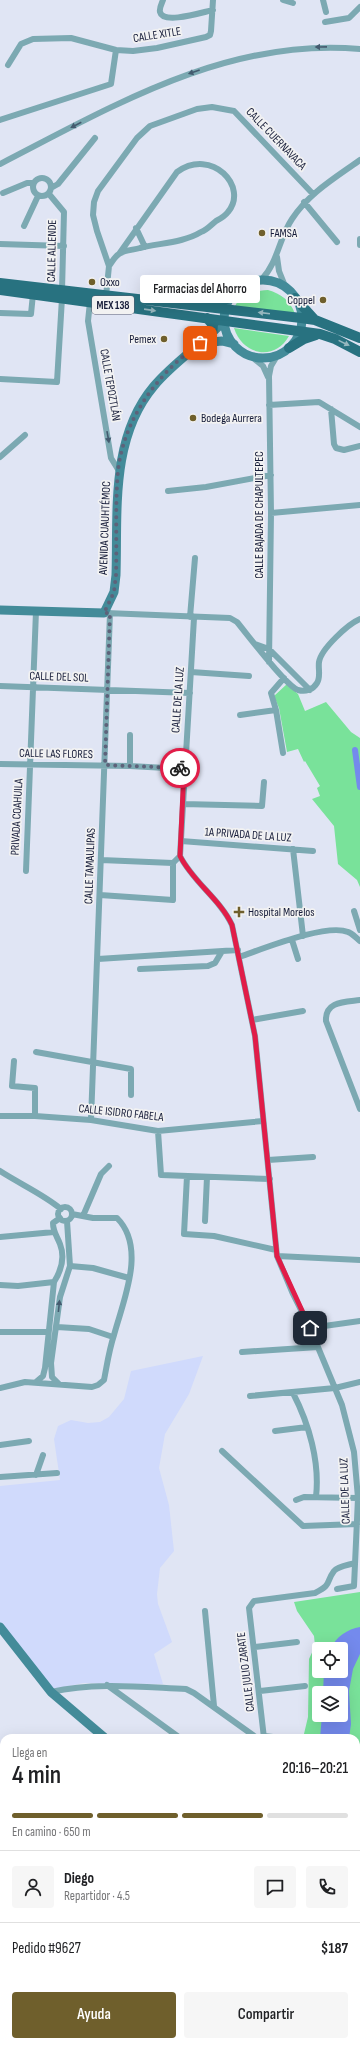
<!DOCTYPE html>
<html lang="es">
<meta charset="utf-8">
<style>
:root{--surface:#fff;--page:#f6f6f6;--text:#202124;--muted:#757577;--line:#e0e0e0;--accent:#6f5f2c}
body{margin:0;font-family:"Sofia Sans Condensed",sans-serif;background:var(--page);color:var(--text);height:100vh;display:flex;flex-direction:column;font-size:15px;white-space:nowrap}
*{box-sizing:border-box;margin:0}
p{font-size:13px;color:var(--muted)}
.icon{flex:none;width:22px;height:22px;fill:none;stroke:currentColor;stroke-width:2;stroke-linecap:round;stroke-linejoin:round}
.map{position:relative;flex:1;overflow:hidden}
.side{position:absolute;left:0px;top:1734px;width:360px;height:312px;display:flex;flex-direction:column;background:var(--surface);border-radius:12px 12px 0 0;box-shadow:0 4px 16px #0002}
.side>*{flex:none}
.buttons{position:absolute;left:312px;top:1642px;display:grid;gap:8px}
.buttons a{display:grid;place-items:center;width:36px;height:36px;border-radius:4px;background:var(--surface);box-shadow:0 4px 16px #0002;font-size:20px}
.pin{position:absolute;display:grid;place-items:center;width:34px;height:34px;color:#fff;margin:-17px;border-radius:8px;box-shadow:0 2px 6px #0006}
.courier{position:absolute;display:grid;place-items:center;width:40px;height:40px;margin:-20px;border:3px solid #e11d48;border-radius:50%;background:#fff;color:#222;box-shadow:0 1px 5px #0007}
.bubble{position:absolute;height:28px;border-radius:4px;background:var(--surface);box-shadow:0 4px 16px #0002;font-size:13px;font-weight:600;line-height:28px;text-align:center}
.overview em{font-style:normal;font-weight:600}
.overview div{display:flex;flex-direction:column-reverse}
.overview{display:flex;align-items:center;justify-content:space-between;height:68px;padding:0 12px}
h1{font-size:26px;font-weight:600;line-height:30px}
.bar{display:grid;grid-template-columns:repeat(4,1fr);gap:6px 4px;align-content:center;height:48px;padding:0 12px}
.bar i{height:5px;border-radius:3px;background:var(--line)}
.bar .current{background:var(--accent)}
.bar p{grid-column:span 4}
.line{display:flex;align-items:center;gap:10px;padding:0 12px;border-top:1px solid var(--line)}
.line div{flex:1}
.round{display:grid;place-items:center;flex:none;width:42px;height:42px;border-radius:4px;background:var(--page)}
.primary-button{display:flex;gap:8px;margin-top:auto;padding:8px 12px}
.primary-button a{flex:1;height:46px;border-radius:4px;background:var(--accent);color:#fff;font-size:16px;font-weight:600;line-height:46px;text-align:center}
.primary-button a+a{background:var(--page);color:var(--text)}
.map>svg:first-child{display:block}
.built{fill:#d0dafc}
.green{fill:#79e29a;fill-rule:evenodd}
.water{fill:#748aed}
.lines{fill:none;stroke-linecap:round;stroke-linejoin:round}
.canal{stroke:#748aed;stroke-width:6}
.minor{stroke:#7ca9b2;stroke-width:6}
.secondary{stroke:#438b99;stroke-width:9}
.primary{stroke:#287280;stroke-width:10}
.trunk{stroke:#226774;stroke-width:10}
.oneway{fill:#445b6f}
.oneway2{fill:#97b8bf}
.done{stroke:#5d627a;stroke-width:4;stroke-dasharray:0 7.2}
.route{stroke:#e11d48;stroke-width:5}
.poi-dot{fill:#6f5f2c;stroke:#f2f2f2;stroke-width:1.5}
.labels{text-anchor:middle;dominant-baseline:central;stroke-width:3.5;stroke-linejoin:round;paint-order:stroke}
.shield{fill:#f2f2f2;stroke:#585c70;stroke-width:1}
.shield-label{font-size:11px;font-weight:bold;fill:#161c39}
.street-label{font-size:12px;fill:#161c39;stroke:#f2f2f2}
.poi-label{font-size:12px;fill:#161c39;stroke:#f2f2f2;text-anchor:start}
</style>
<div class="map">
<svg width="360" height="2046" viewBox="0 0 360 2046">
<rect width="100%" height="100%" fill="#e0e5f4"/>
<path class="built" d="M203,1356L189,1394L165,1434L159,1468L169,1505L174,1551L160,1568L157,1594L158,1604L172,1642L154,1654L163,1684L83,1683L51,1690L0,1628V1486L60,1480L54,1439L58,1426L71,1420L88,1423L100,1422L109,1417L124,1399L131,1371Z"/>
<path class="green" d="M268,290C281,294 290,300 295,314L235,306C242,293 253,291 268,290Z
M234,328L289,336C275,361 243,356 234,328Z
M287,684L298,694L305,711L326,702L351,732L360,738V887L357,880L338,864L334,826L312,799L320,796L317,788L320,786L305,761L304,762L298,749L287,752L279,708L274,696Z
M360,1592V1796L356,1800V1738H303L308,1717L309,1659L315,1646L314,1636L297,1611L294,1602ZM319,1649H341V1671H319ZM319,1693H341V1715H319Z"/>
<path class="water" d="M360,1627V1654L353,1669L349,1691L351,1724L349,1738H320L322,1715H341V1693H323L324,1671H341V1649H331C335,1637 348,1629 360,1627Z"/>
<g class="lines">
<path class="canal" d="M355,750L360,787"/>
<path class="minor" d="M163,0C162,3 159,8 160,12C163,25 203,12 213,10
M283,0L293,3
M323,0L326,12
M325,22L349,18L360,7
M8,65L21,44L33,39L71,38L116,50L133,51L157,48L206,37L210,35L211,31L213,0
M0,120L111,84L116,50
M0,164C113,106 228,37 360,49
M33 187a9 9 0 1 1 18 0a9 9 0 1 1-18 0Z
M51,188L58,184L95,138
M3,193L27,183H33
M49,194L64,212L62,291
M304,202L337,242
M24,226L38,196
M136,228L145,247
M360,239V245
M0,244L64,246
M277,257L279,271L285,286
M109,266C112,262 115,256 119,254C124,250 134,250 140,248C159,243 183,243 201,232C207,230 211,225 216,221C220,219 225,216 228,212C249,187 212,147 177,172L119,254
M262,279C278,262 279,238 292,219C309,193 335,178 360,160
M106,296L109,266L97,231L93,215L94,202L98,191L137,138L150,126L197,109L212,107L234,111L313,194
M90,302L88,321L111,458L119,471
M0,313L31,314L33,294
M252,357L263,366L268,377
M0,379L57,382L62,298
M269,405L319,402L360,427
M331,409L334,444L336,448L344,450L360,446
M0,457L25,435
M168,491L206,487L271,475
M271,513L360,505
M106,613L230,618L237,622C247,634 286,686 298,690C305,692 313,690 317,683C321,677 318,669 319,662C321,649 348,624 360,619
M190,617L195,558
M194,618L180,856C193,882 220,899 232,925L255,1036L277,1256L293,1294L310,1328L342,1405L354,1452L358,1498L354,1586L337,1589
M255,644L269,649L310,690
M269,662L271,513L269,376L271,366L277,356
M191,672L249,676
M0,686L190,693
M240,715L276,710
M283,753L276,710L271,693L284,678
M0,764L130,766L184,769
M130,766V735
M183,804L262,806L264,782
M181,841L313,851
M293,849L303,936
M101,860L173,863
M26,871L36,611
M100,895L173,900V863L180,856
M354,911L360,930
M292,940L298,959
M239,957C263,949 326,923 348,932C352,933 356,938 360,941
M98,959L238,950
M140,969L208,966L215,963L221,953
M360,1000C345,1002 325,1001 326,1021L360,1109
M252,1020L303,1011
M36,1052L131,1069V1095
M14,1061L12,1086L35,1088V1116
M0,1116H35L91,1120L158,1131L263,1121
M91,1120L110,613
M158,1131L161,1175L270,1179
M268,1160L313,1157
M0,1171C20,1184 43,1194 61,1209
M187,1176L184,1234L214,1236L276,1250
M58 1214a7 7 0 1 1 14 0a7 7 0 1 1-14 0Z
M83,1216L101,1174L109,1166
M205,1221L207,1177
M0,1237L54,1232
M277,1256L360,1260
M70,1266L93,1268L129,1278
M0,1285L18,1286L54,1282
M57,1327L89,1329L113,1337
M310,1328L360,1321
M0,1332H48
M242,1352L318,1347
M36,1382L43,1376L45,1368L54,1282C61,1271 65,1257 60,1244C57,1236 53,1232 53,1223L60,1218
M59,1384L52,1377L51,1363L60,1297L70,1266L67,1221
M0,1388L25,1382L92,1387L98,1385L104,1380C107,1365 109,1350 114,1335C123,1301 147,1248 117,1218H93L72,1214
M293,1393C309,1424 320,1462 316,1497
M250,1396L335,1388L360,1382
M275,1431L307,1427
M0,1445L29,1441
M222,1451L303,1526L357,1524
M36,1475L43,1455
M0,1477L57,1473
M296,1500L304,1497L358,1498
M205,1611L214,1706
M255,1647L297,1642
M107,1685L180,1738
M260,1691L305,1686
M51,1692C96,1682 140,1687 186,1689L194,1693L257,1738
M264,1736L282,1738
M264,1738L249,1608L254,1601L315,1593C333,1584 325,1583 334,1571C338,1566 349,1565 355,1563
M0,1887L4,1894
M0,1904L4,1911
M0,1929L4,1927
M356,1997L360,1995
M0,2022L2,2021
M79,2042L81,2046
M89,2042L91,2046
M351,2042L352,2046
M172,2046L175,2042
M234,2046L236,2042
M302,2046L303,2042"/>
<path class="secondary" d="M224 319a39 39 0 1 1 78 0a39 39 0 1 1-78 0Z
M202,343L222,341L234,344
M0,610L104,613L114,592L116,575C118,512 110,438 154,386C175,361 203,344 225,320
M0,1627L51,1692L105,1738
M356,1886L360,1890
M360,1928V1932"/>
<path class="primary" d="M0,283L301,318L315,320L360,338
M0,290L320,334L335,339L360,352
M295,298L315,320
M210,306L227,299L237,290
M207,318L213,325L212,334
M289,348L304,339L316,335"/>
<path class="trunk" d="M356,1814L360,1810
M356,1832L360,1828
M137,2046L140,2042
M152,2046L155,2042"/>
</g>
<defs><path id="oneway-solid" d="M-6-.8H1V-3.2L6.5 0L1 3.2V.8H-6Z"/></defs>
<g class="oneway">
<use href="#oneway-solid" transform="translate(321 47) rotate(179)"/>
<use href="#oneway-solid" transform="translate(194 72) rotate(161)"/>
<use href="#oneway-solid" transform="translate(76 125) rotate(153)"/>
<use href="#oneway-solid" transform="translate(108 437) rotate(80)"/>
<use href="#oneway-solid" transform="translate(59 1306) rotate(-84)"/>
</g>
<g class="oneway2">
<use href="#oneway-solid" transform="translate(150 310) rotate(8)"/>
<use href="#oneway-solid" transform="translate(264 313) rotate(-173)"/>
<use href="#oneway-solid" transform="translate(344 343) rotate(26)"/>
</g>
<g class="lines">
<path class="done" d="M180,768L105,765L110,613H104L114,592L116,575C117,541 115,505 118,471C124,418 158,373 200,343"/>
<path class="route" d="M180,768L184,769L180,856C193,882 220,899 232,925L255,1036L277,1256L310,1328"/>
</g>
<g class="poi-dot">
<circle cx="262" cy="233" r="4"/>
<circle cx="92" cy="282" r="4"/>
<circle cx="323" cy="300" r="4"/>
<circle cx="164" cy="339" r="4"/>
<circle cx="193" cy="418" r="4"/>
<path d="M237 906h4v4h4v4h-4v4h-4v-4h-4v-4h4z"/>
</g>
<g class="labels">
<rect class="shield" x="92" y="296" width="42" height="18" rx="3"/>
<g class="shield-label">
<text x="113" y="305">MEX 138</text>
</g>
<g class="street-label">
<text transform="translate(157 35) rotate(-9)">CALLE XITLE</text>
<text transform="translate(276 139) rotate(46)">CALLE CUERNAVACA</text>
<text transform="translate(52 251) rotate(-89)">CALLE ALLENDE</text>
<text transform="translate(110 385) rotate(80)">CALLE TEPOZTLÁN</text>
<text transform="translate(259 515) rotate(-90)">CALLE BAJADA DE CHAPULTEPEC</text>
<text transform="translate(105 528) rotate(-88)">AVENIDA CUAUHTÉMOC</text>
<text transform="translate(59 677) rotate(2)">CALLE DEL SOL</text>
<text transform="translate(178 700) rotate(-86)">CALLE DE LA LUZ</text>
<text transform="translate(56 754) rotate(1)">CALLE LAS FLORES</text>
<text transform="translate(17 817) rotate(-87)">PRIVADA COAHUILA</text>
<text transform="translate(248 835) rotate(4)">1A PRIVADA DE LA LUZ</text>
<text transform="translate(90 866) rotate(-88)">CALLE TAMAULIPAS</text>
<text transform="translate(121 1113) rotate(6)">CALLE ISIDRO FABELA</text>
<text transform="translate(345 1491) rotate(-92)">CALLE DE LA LUZ</text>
<text transform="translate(246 1672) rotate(-97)">CALLE JULIO ZARATE</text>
</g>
<g class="poi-label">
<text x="270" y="233">FAMSA</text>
<text x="100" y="282">Oxxo</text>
<text x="315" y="300" text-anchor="end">Coppel</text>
<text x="156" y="339" text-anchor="end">Pemex</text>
<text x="201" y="418">Bodega Aurrera</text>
<text x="248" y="912">Hospital Morelos</text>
</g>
</g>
</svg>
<div class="buttons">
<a><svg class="icon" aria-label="locate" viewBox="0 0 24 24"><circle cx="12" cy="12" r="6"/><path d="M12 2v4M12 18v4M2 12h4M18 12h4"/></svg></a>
<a><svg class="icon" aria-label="layers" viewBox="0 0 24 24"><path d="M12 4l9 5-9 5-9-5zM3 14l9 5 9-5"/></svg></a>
</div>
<div class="pin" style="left:200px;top:343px;background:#ea580c"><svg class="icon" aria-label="bag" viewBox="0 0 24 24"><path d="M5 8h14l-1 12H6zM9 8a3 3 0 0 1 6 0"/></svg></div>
<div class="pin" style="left:310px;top:1328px;background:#1f2937"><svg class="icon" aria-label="home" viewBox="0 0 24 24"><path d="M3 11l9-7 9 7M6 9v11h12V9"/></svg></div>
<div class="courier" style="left:180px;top:768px"><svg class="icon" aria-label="bike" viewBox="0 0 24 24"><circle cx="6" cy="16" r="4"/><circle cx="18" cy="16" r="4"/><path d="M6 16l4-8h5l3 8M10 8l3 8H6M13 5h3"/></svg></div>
<div class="bubble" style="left:140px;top:275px;width:120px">Farmacias del Ahorro</div>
<section class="side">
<div class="overview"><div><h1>4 min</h1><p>Llega en</p></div><em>20:16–20:21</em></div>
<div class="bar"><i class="current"></i><i class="current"></i><i class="current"></i><i></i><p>En camino · 650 m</p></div>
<div class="line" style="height:72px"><a class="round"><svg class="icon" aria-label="person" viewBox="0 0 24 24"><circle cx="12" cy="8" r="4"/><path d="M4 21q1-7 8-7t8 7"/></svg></a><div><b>Diego</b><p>Repartidor · 4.5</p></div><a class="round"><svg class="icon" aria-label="chat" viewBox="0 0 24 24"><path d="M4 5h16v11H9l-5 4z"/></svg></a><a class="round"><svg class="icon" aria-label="phone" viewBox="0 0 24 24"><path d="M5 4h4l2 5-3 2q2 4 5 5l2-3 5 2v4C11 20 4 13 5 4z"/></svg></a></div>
<div class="line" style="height:52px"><div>Pedido #9627</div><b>$187</b></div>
<div class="primary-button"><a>Ayuda</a><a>Compartir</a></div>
</section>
</div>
